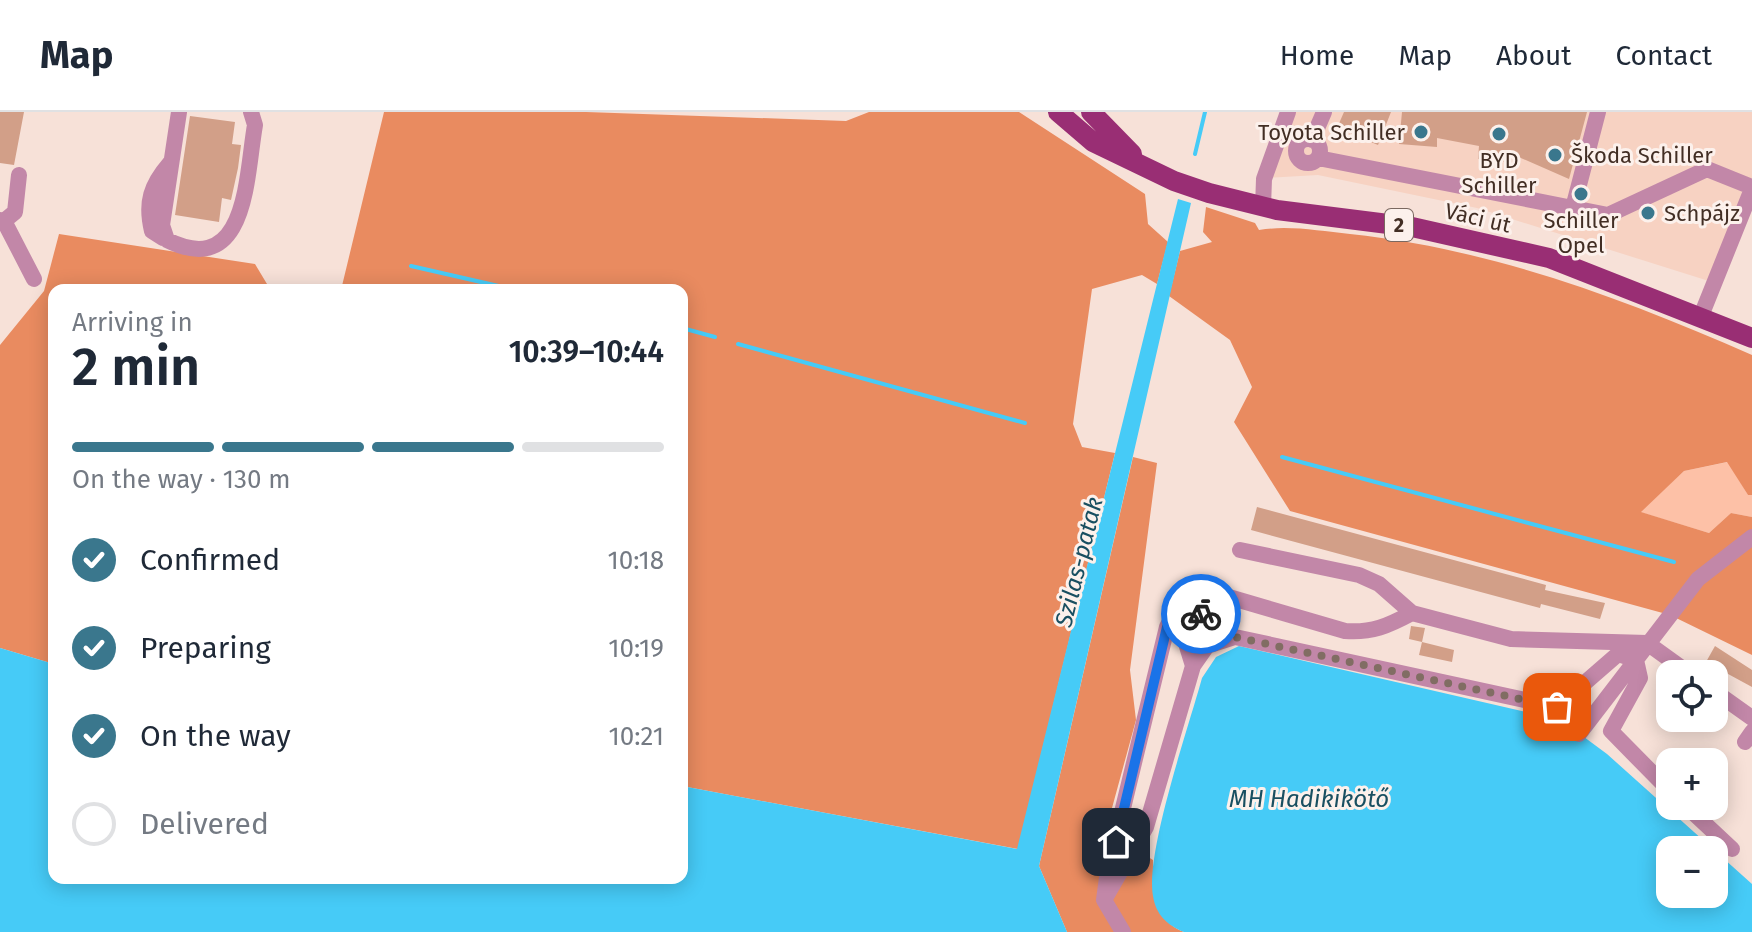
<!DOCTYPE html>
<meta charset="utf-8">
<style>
:root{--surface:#fff;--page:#f6f6f7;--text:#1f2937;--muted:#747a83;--line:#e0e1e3;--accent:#3a778d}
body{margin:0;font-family:"Fira Sans",sans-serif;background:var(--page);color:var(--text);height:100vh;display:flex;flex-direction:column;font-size:30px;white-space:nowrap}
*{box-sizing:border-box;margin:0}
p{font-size:26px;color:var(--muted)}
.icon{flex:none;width:44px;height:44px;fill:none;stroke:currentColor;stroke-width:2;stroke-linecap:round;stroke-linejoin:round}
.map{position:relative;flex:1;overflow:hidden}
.details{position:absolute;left:48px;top:172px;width:640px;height:600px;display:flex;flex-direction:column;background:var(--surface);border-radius:16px;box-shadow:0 4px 20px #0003}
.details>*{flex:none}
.tools{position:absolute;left:1656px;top:548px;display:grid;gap:16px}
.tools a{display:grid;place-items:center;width:72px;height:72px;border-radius:16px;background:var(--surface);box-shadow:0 4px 20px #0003;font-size:40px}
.pin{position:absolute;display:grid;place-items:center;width:68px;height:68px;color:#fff;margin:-34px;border-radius:16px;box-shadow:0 4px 12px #0006}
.courier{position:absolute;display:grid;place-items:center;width:80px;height:80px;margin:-40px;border:6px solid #1a73e8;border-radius:50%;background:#fff;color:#222;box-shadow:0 2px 10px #0007}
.overview em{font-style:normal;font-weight:600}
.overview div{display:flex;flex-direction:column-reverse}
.overview{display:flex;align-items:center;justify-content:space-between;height:136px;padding:0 24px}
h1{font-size:52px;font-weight:600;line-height:60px}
.bar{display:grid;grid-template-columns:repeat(4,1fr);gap:12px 8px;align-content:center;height:96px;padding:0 24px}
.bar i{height:10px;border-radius:6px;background:var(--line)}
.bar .selected{background:var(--accent)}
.bar p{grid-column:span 4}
ol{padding:0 24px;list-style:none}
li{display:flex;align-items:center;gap:24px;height:88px}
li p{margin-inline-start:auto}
li .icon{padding:8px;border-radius:50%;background:var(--accent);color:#fff;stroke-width:4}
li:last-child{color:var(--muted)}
li i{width:44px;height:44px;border:4px solid var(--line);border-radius:50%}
header{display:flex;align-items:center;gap:48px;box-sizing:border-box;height:112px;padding:0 40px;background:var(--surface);border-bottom:2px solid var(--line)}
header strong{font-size:38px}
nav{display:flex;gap:44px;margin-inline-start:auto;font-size:28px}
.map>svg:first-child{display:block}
.built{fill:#f7d2c2}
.green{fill:#fdc1a7}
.forest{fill:#e98b60}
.water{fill:#46cbf7;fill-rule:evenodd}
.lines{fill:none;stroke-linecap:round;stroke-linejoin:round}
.stream{stroke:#46cbf7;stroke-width:4}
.building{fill:#d29f88}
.minor{stroke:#c287a8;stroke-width:16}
.major{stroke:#992e74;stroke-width:20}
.done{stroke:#816d63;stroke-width:8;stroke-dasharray:0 14.4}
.route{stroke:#1a73e8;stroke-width:10}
.poi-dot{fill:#3a778d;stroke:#fcf1ec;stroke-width:3}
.labels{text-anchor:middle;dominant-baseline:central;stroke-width:6;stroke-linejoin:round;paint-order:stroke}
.shield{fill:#fcf1ec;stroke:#7a6860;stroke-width:2}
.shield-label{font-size:20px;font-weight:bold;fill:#422e24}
.poi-label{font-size:22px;fill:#422e24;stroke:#fcf1ec;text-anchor:start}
.street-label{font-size:22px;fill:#422e24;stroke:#fcf1ec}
.water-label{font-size:24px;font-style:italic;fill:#194f61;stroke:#fcf1ec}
</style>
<header>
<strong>Map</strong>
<nav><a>Home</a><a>Map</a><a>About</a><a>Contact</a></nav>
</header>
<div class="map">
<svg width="1752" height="820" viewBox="0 0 1752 820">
<rect width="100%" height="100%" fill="#f7e1d8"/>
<path class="built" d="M1295,0H1752V86L1712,170L1477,96L1318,63L1266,66Z"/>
<path class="green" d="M1728,350L1748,383H1752V405L1731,401L1709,421L1640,400L1684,359Z"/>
<path class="forest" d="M384,0H586L846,9L869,0H1019L1145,82L1148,112L1168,130L1157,172L1142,163L1092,177L1073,312L1082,335L1115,341L1018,737L682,674V178H341Z
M1206,95L1255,111L1259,118C1289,113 1319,119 1350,122C1491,137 1623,186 1752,243V383H1748L1727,350L1684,359L1641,400L1709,421L1731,401L1752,405V543L1670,503L1290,399L1234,310L1252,275L1230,228L1169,184L1180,139L1212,130L1203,120Z
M59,122L255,152L267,172L294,178H54V552L0,536V233L44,179Z
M1133,345L1157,351L1130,558L1136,608L1106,718L1153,748C1153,779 1151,806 1184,820H1067L1039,754Z"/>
<path class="water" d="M1178,87L1191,91L1039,754L1067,820H0V536L54,552V766H682V674L1017,737Z
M1239,534L1561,608L1607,642L1752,772V820H1184C1167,813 1156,803 1153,784C1145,741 1189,614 1202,566L1216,545ZM1670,738H1714V782H1670Z"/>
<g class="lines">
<path class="stream" d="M1195,42L1205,0
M411,154L516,178
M682,216L715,225
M738,232L1025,311
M1282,345L1674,450"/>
</g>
<path class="building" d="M0,0H24L14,53L0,51Z
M1344,0H1391L1378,33L1337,16Z
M1402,0H1587L1569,67L1514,43V51L1478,47L1479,34L1437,26V35L1399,32Z
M190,4L235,10L232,32L241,33L238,56L231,88L222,86L219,110L175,103Z
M1257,395L1546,473L1545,478L1605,491L1600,507L1541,492L1540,496L1251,418Z
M1411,514L1425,516L1422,530L1409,527Z
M1422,530L1454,538L1452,550L1419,543Z
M1715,534L1752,558V575L1706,550Z"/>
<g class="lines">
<path class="minor" d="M179,0L162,113L167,128C248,168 246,63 255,13L251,0
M1296 39a12 12 0 1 1 24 0a12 12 0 1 1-24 0Z
M1312,28L1324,0
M1318,46L1608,103L1707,57L1752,75
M1263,95L1264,67L1288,0
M1573,96L1598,0
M0,108L4,109L34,167
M4,109L15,100L19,63
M163,126L152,119C145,90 151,73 170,51
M1701,204L1752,77
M1240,438L1359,463L1379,472L1412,501L1511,527L1647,531L1690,562
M1185,490L1235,525
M1176,499L1193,554
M1714,579L1752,606
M1579,622L1698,467L1752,425
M1745,630L1752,620
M1686,694L1732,737
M1104,788L1146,715L1193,554L1207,534L1235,525L1557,595L1618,542L1636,548L1640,566L1611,619L1670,679
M1123,820L1104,788L1108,758L1167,515L1179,492L1197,480L1222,483L1345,519C1372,521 1388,514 1412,501"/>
<path class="major" d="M1058,0L1093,30L1174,69L1209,81L1277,98L1412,115L1549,146L1752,226
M1091,0L1132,42"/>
</g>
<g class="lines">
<path class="done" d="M1201,502L1235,525L1557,595"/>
<path class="route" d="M1116,730L1167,515L1179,492L1185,490L1201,502"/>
</g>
<g class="poi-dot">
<circle cx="1421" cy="20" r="8"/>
<circle cx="1499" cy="22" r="8"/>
<circle cx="1555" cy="43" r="8"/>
<circle cx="1581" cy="82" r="8"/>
<circle cx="1648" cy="101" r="8"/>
</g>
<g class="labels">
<rect class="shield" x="1385" y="97" width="28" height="32" rx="6"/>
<g class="shield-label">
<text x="1399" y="113">2</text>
</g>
<g class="poi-label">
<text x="1405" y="20" text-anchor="end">Toyota Schiller</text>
<text x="1571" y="43">Škoda Schiller</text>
<text x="1499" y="48" text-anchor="middle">BYD<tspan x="1499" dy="25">Schiller</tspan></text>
<text x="1664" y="101">Schpájz</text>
<text x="1581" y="108" text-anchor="middle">Schiller<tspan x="1581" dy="25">Opel</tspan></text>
</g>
<g class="street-label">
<text transform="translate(1478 106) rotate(13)">Váci út</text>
</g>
<g class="water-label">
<text transform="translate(1079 450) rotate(-76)">Szilas-patak</text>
<text x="1309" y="687">MH Hadikikötő</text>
</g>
</g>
</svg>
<div class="tools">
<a><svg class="icon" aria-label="locate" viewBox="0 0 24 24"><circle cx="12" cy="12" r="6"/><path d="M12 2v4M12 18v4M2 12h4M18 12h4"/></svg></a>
<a>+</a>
<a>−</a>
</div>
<div class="pin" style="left:1557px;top:595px;background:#ea580c"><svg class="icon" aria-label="bag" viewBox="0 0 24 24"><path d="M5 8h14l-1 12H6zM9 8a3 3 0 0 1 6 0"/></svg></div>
<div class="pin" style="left:1116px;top:730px;background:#1f2937"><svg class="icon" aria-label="home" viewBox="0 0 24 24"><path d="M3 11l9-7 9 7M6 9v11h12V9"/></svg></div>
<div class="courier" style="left:1201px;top:502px"><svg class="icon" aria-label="bike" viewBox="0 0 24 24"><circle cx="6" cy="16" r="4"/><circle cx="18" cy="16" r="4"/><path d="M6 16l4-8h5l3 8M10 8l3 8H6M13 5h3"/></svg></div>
<section class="details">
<div class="overview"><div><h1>2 min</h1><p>Arriving in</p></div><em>10:39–10:44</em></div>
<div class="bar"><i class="selected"></i><i class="selected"></i><i class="selected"></i><i></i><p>On the way · 130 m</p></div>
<ol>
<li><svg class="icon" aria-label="check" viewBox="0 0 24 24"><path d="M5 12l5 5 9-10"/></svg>Confirmed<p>10:18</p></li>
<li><svg class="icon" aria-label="check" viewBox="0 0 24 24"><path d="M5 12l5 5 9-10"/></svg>Preparing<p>10:19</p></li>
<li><svg class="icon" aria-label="check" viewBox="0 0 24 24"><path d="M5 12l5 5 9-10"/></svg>On the way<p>10:21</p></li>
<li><i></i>Delivered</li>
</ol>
</section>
</div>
